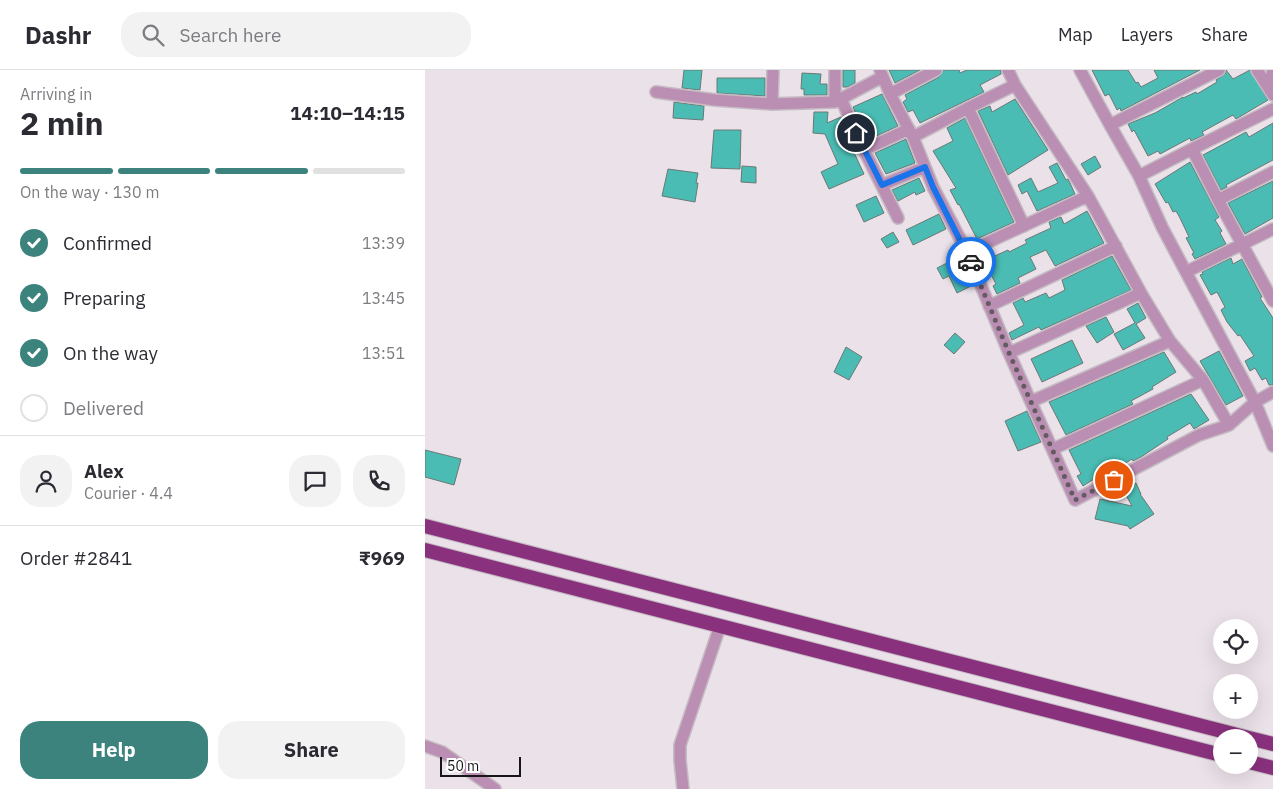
<!DOCTYPE html>
<meta charset="utf-8">
<style>
:root{--surface:#fff;--page:#f2f2f3;--text:#2b2b33;--muted:#7c7c81;--line:#e1e1e2;--accent:#3c837e}
body{margin:0;font-family:"IBM Plex Sans",sans-serif;background:var(--page);color:var(--text);height:100vh;display:flex;flex-direction:column;font-size:19px;white-space:nowrap}
*{box-sizing:border-box;margin:0}
p{font-size:16px;color:var(--muted)}
.icon{flex:none;width:28px;height:28px;fill:none;stroke:currentColor;stroke-width:2;stroke-linecap:round;stroke-linejoin:round}
.map{position:relative;flex:1;overflow:hidden}
.side{display:flex;flex-direction:column;background:var(--surface);width:425px}
.side>*{flex:none}
.buttons{position:absolute;left:788px;top:549px;display:grid;gap:10px}
.buttons a{display:grid;place-items:center;width:45px;height:45px;border-radius:50%;background:var(--surface);box-shadow:0 5px 20px #0002;font-size:25px}
.scale{position:absolute;left:15px;bottom:12px;width:81px;box-sizing:border-box;padding-left:5px;border:2px solid #181518;border-top:0;font-size:14px;line-height:18px;white-space:nowrap;color:#181518;-webkit-text-stroke:4px #fff;paint-order:stroke}
.pin{position:absolute;display:grid;place-items:center;width:42px;height:42px;color:#fff;margin:-21px;border:2px solid #fff;border-radius:50%;box-shadow:0 1px 5px #0007}
.courier{position:absolute;display:grid;place-items:center;width:50px;height:50px;margin:-25px;border:4px solid #1a73e8;border-radius:50%;background:#fff;color:#222;box-shadow:0 1px 6px #0007}
.summary em{font-style:normal;font-weight:800}
.summary div{display:flex;flex-direction:column-reverse}
.summary{display:flex;align-items:center;justify-content:space-between;height:85px;padding:0 20px}
h1{font-size:32px;font-weight:800;line-height:38px}
.bar{display:grid;grid-template-columns:repeat(4,1fr);gap:8px 5px;align-content:center;height:60px;padding:0 20px}
.bar i{height:6px;border-radius:4px;background:var(--line)}
.bar .active{background:var(--accent)}
.bar p{grid-column:span 4}
.line{display:flex;align-items:center;gap:12px;padding:0 20px;border-top:1px solid var(--line)}
.line div{flex:1}
.round{display:grid;place-items:center;flex:none;width:52px;height:52px;border-radius:20px;background:var(--page)}
ol{padding:0 20px;list-style:none}
li{display:flex;align-items:center;gap:15px;height:55px}
li p{margin-inline-start:auto}
li .icon{padding:5px;border-radius:50%;background:var(--accent);color:#fff;stroke-width:4}
li:last-child{color:var(--muted)}
li i{width:28px;height:28px;border:2px solid var(--line);border-radius:50%}
.action{display:flex;gap:10px;margin-top:auto;padding:10px 20px}
.action a{flex:1;height:58px;border-radius:20px;background:var(--accent);color:#fff;font-size:20px;font-weight:800;line-height:58px;text-align:center}
.action a+a{background:var(--page);color:var(--text)}
header{display:flex;align-items:center;gap:30px;box-sizing:border-box;height:70px;padding:0 25px;background:var(--surface);border-bottom:1px solid var(--line)}
header strong{font-size:24px}
nav{display:flex;gap:28px;margin-inline-start:auto;font-size:18px}
.search{width:350px;height:45px;background:var(--page);display:flex;align-items:center;gap:12px;box-sizing:border-box;padding:0 18px;border-radius:20px;color:var(--muted);font-size:19px}
main{display:flex;flex:1;min-height:0}
.map>svg:first-child{display:block}
.building{fill:#4abcb3;stroke:#6b7876}
.lines{fill:none;stroke-linecap:round;stroke-linejoin:round}
.minor-casing{stroke:#c5bcc3;stroke-width:14}
.trunk-casing{stroke:#c5bcc3;stroke-width:16}
.minor{stroke:#bb8eb3;stroke-width:11}
.trunk{stroke:#8a317e;stroke-width:14}
.done{stroke:#625c61;stroke-width:5;stroke-dasharray:0 9}
.route{stroke:#1a73e8;stroke-width:6}
</style>
<header>
<strong>Dashr</strong>
<div class="search"><svg class="icon" aria-label="search" viewBox="0 0 24 24"><circle cx="10" cy="10" r="6"/><path d="M15 15l6 6"/></svg>Search here</div>
<nav><a>Map</a><a>Layers</a><a>Share</a></nav>
</header>
<main>
<section class="side">
<div class="summary"><div><h1>2 min</h1><p>Arriving in</p></div><em>14:10–14:15</em></div>
<div class="bar"><i class="active"></i><i class="active"></i><i class="active"></i><i></i><p>On the way · 130 m</p></div>
<ol>
<li><svg class="icon" aria-label="check" viewBox="0 0 24 24"><path d="M5 12l5 5 9-10"/></svg>Confirmed<p>13:39</p></li>
<li><svg class="icon" aria-label="check" viewBox="0 0 24 24"><path d="M5 12l5 5 9-10"/></svg>Preparing<p>13:45</p></li>
<li><svg class="icon" aria-label="check" viewBox="0 0 24 24"><path d="M5 12l5 5 9-10"/></svg>On the way<p>13:51</p></li>
<li><i></i>Delivered</li>
</ol>
<div class="line" style="height:90px"><a class="round"><svg class="icon" aria-label="person" viewBox="0 0 24 24"><circle cx="12" cy="8" r="4"/><path d="M4 21q1-7 8-7t8 7"/></svg></a><div><b>Alex</b><p>Courier · 4.4</p></div><a class="round"><svg class="icon" aria-label="chat" viewBox="0 0 24 24"><path d="M4 5h16v11H9l-5 4z"/></svg></a><a class="round"><svg class="icon" aria-label="phone" viewBox="0 0 24 24"><path d="M5 4h4l2 5-3 2q2 4 5 5l2-3 5 2v4C11 20 4 13 5 4z"/></svg></a></div>
<div class="line" style="height:65px"><div>Order #2841</div><b>₹969</b></div>
<div class="action"><a>Help</a><a>Share</a></div>
</section>
<div class="map">
<svg width="848" height="719" viewBox="0 0 848 719">
<rect width="100%" height="100%" fill="#ebe1e9"/>
<path class="building" d="M259,0H277L275,20L257,18Z
M418,0H430V13L422,17H418Z
M464,0H495L470,13Z
M518,0H534L535,3L542,0H576V4L555,15L559,22L495,53L488,40L483,42L478,32L482,29L480,25L514,7Z
M667,0H703L711,13L713,12L716,17L733,8L729,0H775L696,41L695,38L692,40L684,24L680,26Z
M801,0L808,9L825,0L843,30L811,49L808,45L777,62L779,65L766,71L765,68L735,84L733,81L723,86L709,60L707,62L703,54L730,43L758,27V28L771,22L772,24L792,12L791,10L800,4Z
M377,3L396,4L395,14H402V25H379V19H376Z
M292,8H340V26L292,23Z
M457,24L473,56L445,69L435,48L433,49L428,37Z
M590,29L623,80L583,105L553,41L565,36L567,42Z
M249,32L279,36L278,50L248,48Z
M389,42H403L402,53L416,47L420,56L417,57L439,104L404,119L396,102L413,94L400,64L388,63Z
M540,48L589,152L552,169L534,134L533,135L525,120L531,118L508,81L528,71L522,58Z
M848,53V90L801,115L802,117L796,120L778,85L821,62L824,67Z
M289,60H316L315,99L286,98Z
M481,69L490,93L461,104L450,83Z
M670,86L676,97L663,105L656,94Z
M765,92L794,147L790,150L797,161L795,163L801,174L770,189L767,184L769,183L761,168L764,167L755,148L751,141L748,142L743,132L741,133L730,114Z
M632,93L641,110L643,109L645,113L650,124L612,141L602,121L597,124L593,115L606,108L613,122L633,113L624,97Z
M317,96L331,97V113L316,112Z
M243,99L273,103L271,113H273L270,132L237,126Z
M494,108L500,121L491,125L490,122L473,131L467,120Z
M848,111V148L820,164L803,133Z
M451,126L459,143L439,152L431,135Z
M662,141L679,173L630,196L621,180L605,187L611,199L593,208L595,213L572,224L568,216L571,214L563,199L565,198L561,190L583,180L584,182L602,173L600,170L626,158L624,152L636,147L639,154Z
M514,144L521,159L488,175L481,160Z
M468,162L474,172L462,178L456,169Z
M536,186L548,215L532,223L524,206L518,209L512,198Z
M687,186L706,220L616,260L614,257L587,270L584,263L599,255L588,233L598,228L600,232L621,223L624,228L640,220L637,210Z
M806,188L808,194L817,189L837,227L835,228L848,248V315H844L841,308L837,310L830,298L825,301L820,291L829,286L815,265L813,266L802,252L796,240L800,237L792,222L786,225L775,205L778,204L777,202Z
M713,233L721,248L711,254L720,268L698,280L689,264L710,253L702,239Z
M681,247L689,262L672,273L661,256Z
M530,263L540,272L529,284L519,275Z
M647,270L658,293L617,312L606,289Z
M421,277L437,287L424,310L409,302Z
M794,281L818,326L801,335L775,291Z
M739,282L751,302L727,317L728,319L706,331L708,334L641,365L624,332Z
M766,324L784,350L769,359L765,353L742,367L743,369L716,387L708,391L707,389L699,394L697,391L671,405L672,407L658,416L652,406L656,404L644,380Z
M602,341L616,372L593,381L580,351Z
M0,380L36,389L29,415L0,407Z
M711,413L716,424H715L729,444L705,459L703,456L670,449L675,429L707,436L698,420Z"/>
<g class="lines">
<defs>
<path id="minor" d="M455,0L465,24L488,67L508,117L542,182L584,283L650,430L774,365L804,355L830,332L848,322
M583,0L590,15L663,126L716,223L745,271L778,310L804,355
M655,0L685,55L714,106L737,157L830,332L848,376
M832,0L848,25
M590,15L543,38L599,156
M843,17L848,1
M231,22L290,30L347,34L410,32L457,7
M465,24L511,0
M416,29L439,80L473,148
M410,32V0
M347,34L348,0
M685,55L794,0
M488,67L543,38
M767,79L848,39
M439,80L484,59
M714,106L767,79L793,130L848,102
M457,115L500,97
M793,130L848,231
M542,182L663,126
M761,202L848,159
M564,236L691,176
M584,283L716,223
M607,331L745,271
M628,379L778,310
M0,676L17,682L70,719
M258,719L255,690V675L295,556"/>
<path id="trunk" d="M0,456L824,668
M0,480L796,685
M824,668L848,674
M824,692L848,698"/>
</defs>
<use href="#minor" class="minor-casing"/>
<use href="#trunk" class="trunk-casing"/>
<use href="#minor" class="minor"/>
<use href="#trunk" class="trunk"/>
</g>
<g class="lines">
<path class="done" d="M546,192L584,283L650,430L689,410"/>
<path class="route" d="M431,63L457,115L500,97L508,117L546,192"/>
</g>
</svg>
<div class="buttons">
<a><svg class="icon" aria-label="locate" viewBox="0 0 24 24"><circle cx="12" cy="12" r="6"/><path d="M12 2v4M12 18v4M2 12h4M18 12h4"/></svg></a>
<a>+</a>
<a>−</a>
</div>
<div class="scale">50 m</div>
<div class="pin" style="left:689px;top:410px;background:#ea580c"><svg class="icon" aria-label="bag" viewBox="0 0 24 24"><path d="M5 8h14l-1 12H6zM9 8a3 3 0 0 1 6 0"/></svg></div>
<div class="pin" style="left:431px;top:63px;background:#1f2937"><svg class="icon" aria-label="home" viewBox="0 0 24 24"><path d="M3 11l9-7 9 7M6 9v11h12V9"/></svg></div>
<div class="courier" style="left:546px;top:192px"><svg class="icon" aria-label="car" viewBox="0 0 24 24"><path d="M5 17H2v-5l4-1 3-4h7l3 4 3 1v5h-3M9 17h6M6 11h13"/><circle cx="7" cy="17" r="2"/><circle cx="17" cy="17" r="2"/></svg></div>
</div>
</main>
